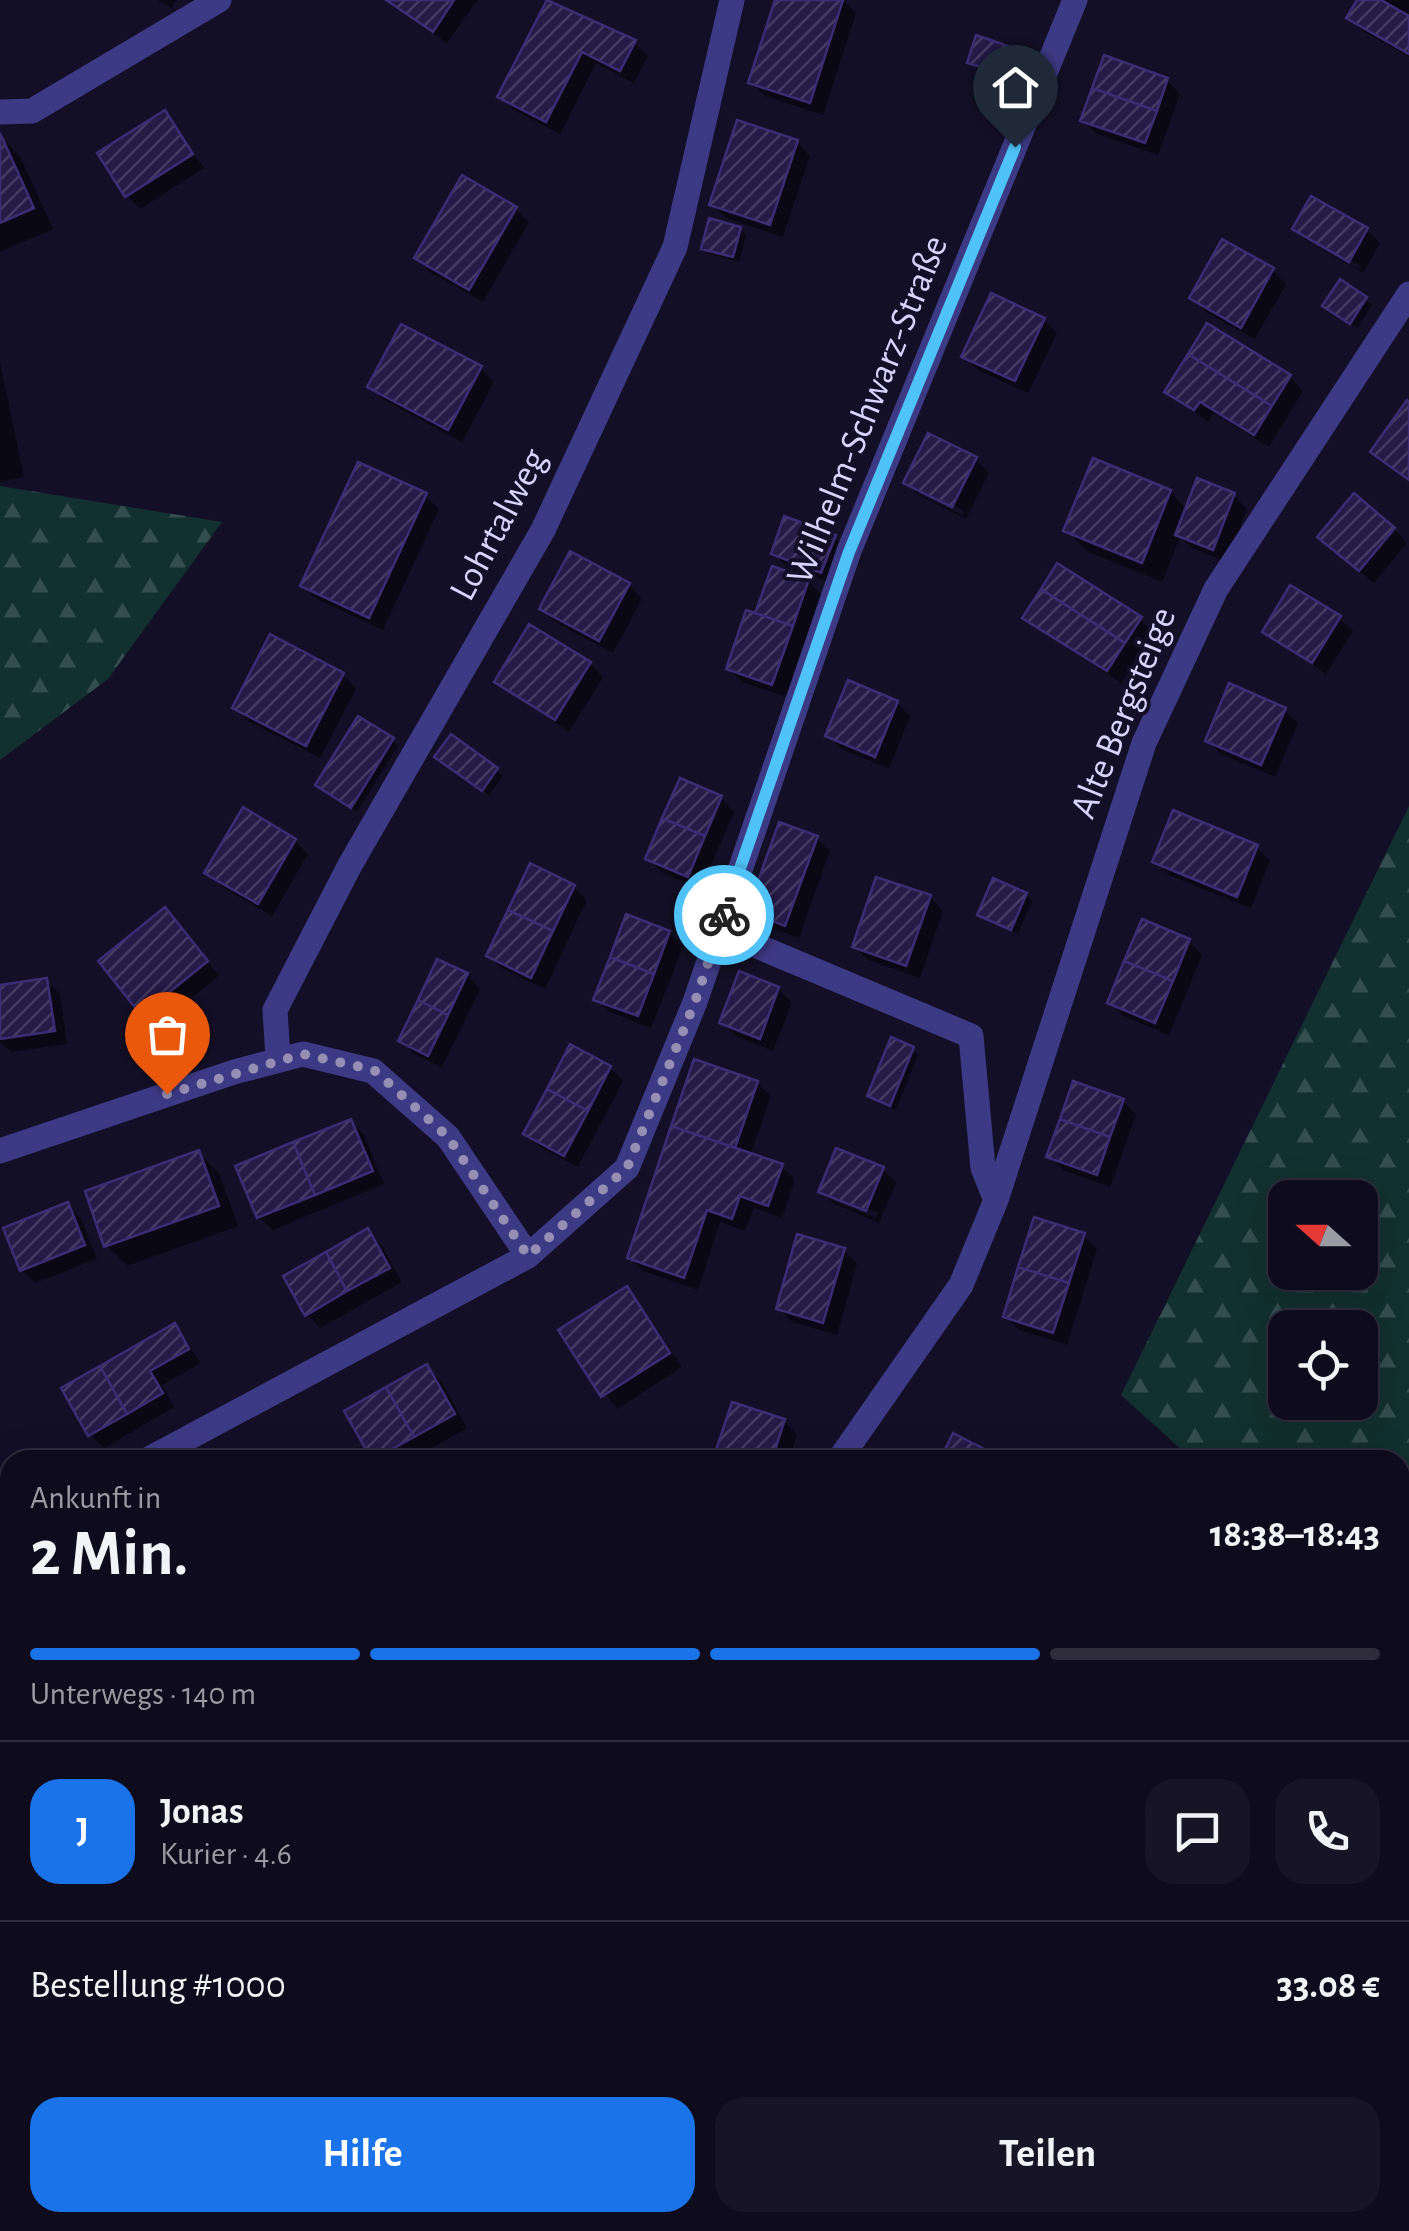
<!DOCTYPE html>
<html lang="de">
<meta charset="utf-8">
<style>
:root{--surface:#0e0b1c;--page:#171425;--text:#f1f3f6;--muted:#9b9ba3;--line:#2e2b3b;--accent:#1a73e8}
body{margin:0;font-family:"Alegreya Sans",sans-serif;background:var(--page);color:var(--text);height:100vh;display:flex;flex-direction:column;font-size:38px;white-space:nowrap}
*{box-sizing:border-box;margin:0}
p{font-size:32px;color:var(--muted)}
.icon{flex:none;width:55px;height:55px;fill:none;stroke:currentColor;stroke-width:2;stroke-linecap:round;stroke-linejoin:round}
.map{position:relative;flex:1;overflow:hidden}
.panel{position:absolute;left:0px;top:1450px;width:1410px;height:782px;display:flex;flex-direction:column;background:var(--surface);border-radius:30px 30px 0 0;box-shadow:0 10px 40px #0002,0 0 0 2px var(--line)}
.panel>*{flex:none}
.needle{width:65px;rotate:291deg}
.buttons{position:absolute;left:1268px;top:1180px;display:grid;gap:20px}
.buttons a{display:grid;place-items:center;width:110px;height:110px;border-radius:20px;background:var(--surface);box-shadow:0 10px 40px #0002,0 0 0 2px var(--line);font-size:50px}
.pin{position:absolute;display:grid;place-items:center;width:85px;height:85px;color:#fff;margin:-102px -42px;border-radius:50% 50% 50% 0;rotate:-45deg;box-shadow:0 0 10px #0007}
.pin .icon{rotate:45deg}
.courier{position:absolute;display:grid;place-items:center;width:100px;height:100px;margin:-50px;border:8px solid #4fc3f7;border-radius:50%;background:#fff;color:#222;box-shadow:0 2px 12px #0007}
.headline em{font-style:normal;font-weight:600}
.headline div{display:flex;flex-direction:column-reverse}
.headline{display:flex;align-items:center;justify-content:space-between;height:170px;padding:0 30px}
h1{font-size:65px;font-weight:600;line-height:75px}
.bar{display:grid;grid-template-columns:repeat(4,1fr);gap:15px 10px;align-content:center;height:120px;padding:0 30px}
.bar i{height:12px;border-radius:8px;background:var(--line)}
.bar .selected{background:var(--accent)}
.bar p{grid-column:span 4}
.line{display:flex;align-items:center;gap:25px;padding:0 30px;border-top:2px solid var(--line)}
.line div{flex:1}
.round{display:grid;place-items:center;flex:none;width:105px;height:105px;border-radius:30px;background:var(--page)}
.cta{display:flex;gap:20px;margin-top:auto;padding:20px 30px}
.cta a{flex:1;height:115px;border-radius:30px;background:var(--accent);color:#fff;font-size:40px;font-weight:600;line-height:115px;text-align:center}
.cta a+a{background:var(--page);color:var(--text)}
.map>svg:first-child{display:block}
.forest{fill:url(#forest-firs);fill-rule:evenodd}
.shadow{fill:#0007;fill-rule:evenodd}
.building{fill:url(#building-hatch);stroke:#3b2d73;stroke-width:2.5}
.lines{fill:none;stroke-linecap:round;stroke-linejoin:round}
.street{stroke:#3d3a85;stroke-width:25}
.done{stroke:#948fb3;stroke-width:10;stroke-dasharray:0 18}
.route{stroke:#4fc3f7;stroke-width:12}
.labels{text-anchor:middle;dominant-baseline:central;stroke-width:8;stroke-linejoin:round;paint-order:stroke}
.street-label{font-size:38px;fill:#d9d4ff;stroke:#130f26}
</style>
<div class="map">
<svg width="1409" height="2231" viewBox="0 0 1409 2231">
<defs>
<pattern id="forest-firs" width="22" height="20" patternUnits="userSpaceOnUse" patternTransform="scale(2.5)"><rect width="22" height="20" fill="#12302f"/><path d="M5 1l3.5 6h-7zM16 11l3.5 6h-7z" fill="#344d4e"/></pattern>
<pattern id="building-hatch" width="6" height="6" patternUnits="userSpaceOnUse" patternTransform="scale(2.5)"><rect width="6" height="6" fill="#241b47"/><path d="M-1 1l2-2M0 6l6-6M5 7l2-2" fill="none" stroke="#433b63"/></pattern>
</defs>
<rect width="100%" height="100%" fill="#130f26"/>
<path class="forest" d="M0,486L222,522L108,679L0,760Z
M1409,806V1658L1400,1649V1460H1193L1121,1395ZM1285,1198H1360V1272H1285ZM1285,1328H1360V1402H1285Z"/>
<path class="shadow" d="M157,0H176L172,8Z
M383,0H477L447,43Z
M777,0H843L856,13L823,115L765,96L751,82Z
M1359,0H1409V57L1363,31L1349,17Z
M549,2L634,42L648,56L634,83L596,63L560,134L514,110L500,96Z
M1007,49L1021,62L1013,85L983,75L970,62Z
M1167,80L1180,94L1158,155L1097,134L1083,120Z
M164,113L204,168L140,209L127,195Z
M0,136L20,156L53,229L0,252Z
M796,142L810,156L783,237L726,218L712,204Z
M516,209L529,222L483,302L430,272L417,258Z
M740,229L746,235L739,262L710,254L704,248Z
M1295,229L1366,230L1380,243L1363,273L1308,242ZM1307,235L1361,266L1359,270L1307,241Z
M1272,270L1286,284L1255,339L1206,312L1192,298Z
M1365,299L1372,305L1357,328L1332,312Z
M1043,320L1057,333L1028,393L978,370L964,356Z
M0,362L24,477L0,482Z
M480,368L494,382L462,442L384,400L370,387Z
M1290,377L1303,391L1269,447L1214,413L1208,422L1167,392Z
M975,459L989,473L966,519L920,496L906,483ZM919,488L964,511L962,515L919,494Z
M1170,492L1187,510L1234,495L1247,509L1227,562L1192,548L1180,537L1162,582L1087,551L1066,530Z
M425,496L439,509L383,630L317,599L303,586Z
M1394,529L1407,543L1374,583L1334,550Z
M834,537L848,551L835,585L787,567L774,553Z
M774,569L808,581L821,594L786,697L742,682L728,669L757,616Z
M629,585L642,599L613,653L555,622L542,609Z
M1026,617L1140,619L1153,632L1121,683Z
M1339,618L1353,631L1326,674L1265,632Z
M590,664L603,677L569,732L497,682Z
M343,675L356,689L320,758L248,721L235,707Z
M897,703L910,716L889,769L842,749L828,736Z
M1284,710L1298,723L1275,777L1221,754L1208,741Z
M451,737L503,776L489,795L444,763Z
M392,740L398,746L357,812L318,785Z
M721,798L734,812L701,889L661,872L648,858Z
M816,838L830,851L799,938L763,925L749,912Z
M295,841L308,854L272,916L221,886L208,873Z
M1257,847L1270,861L1251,908L1169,875L1155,861Z
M574,887L587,900L545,989L503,969L489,956Z
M1026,895L1032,901L1018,934L980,915Z
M930,897L943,911L920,978L868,960L855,947Z
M178,924L219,976L156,1027L143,1013Z
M669,933L683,947L651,1028L610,1012L596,999Z
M1189,941L1202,955L1169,1035L1123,1016L1110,1002Z
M467,975L480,989L442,1067L414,1054L401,1040Z
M46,981L60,994L67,1044L11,1052L0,1042V988Z
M778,989L792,1003L773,1051L736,1036L722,1023Z
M912,1049L918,1055L896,1110L876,1102L870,1096Z
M610,1068L623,1081L578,1167L540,1147L526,1134Z
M757,1083L771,1096L750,1156L781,1166L795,1179L782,1218L754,1208L745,1231L720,1222L698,1290L643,1271L630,1258Z
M1123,1101L1136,1115L1110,1187L1063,1170L1049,1157Z
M350,1122L364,1135L384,1184L273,1230L259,1217Z
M198,1153L219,1173L238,1226L127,1266L106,1245Z
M882,1169L896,1183L879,1223L834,1204L821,1191ZM834,1195L878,1213L876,1218L834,1201Z
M67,1205L81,1219L97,1259L35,1283L22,1270Z
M368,1231L381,1245L402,1282L320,1328L307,1314Z
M1083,1235L1097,1249L1067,1345L1019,1330L1006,1316Z
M843,1250L857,1264L837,1335L792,1322L779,1308Z
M627,1289L682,1367L617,1409L562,1331Z
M174,1326L201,1363L162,1385L174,1407L104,1448L90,1434Z
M427,1367L441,1381L467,1428L410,1460H375L347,1412Z
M784,1421L797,1435L789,1460H726L718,1452Z
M10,1606V1673L0,1677V1611Z
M0,1836L10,1858V1874L0,1879Z
M0,1977L10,1986V2062L0,2068Z
M10,2149V2222H47L40,2231H0V2152Z
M709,2227L737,2231H709Z"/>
<path class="building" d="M386,0H454L433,32Z
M547,0L636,40L620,71L582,52L546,122L497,97Z
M775,0H843L810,103L748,83Z
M1357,0H1381L1409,16V54L1346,18Z
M976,35L1008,46L1000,73L967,63Z
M1104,55L1168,78L1157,111L1092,88Z
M1092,88L1157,111L1145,143L1080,121Z
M165,110L193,154L125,197L97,153Z
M737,120L798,140L770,225L709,205Z
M0,133L34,208L0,223Z
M462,175L517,207L469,290L414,258Z
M1311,196L1368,228L1349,262L1292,229Z
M709,218L741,227L733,257L701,249Z
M1222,239L1274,268L1241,328L1189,298Z
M1340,279L1367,297L1350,324L1322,306Z
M991,293L1045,318L1015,381L961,357Z
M1207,323L1291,375L1272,406L1188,354Z
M401,324L482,366L448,430L367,387Z
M1188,354L1272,406L1254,435L1200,402L1194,410L1164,392Z
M1407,400L1409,402V480L1370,452Z
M928,433L977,457L952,507L903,483Z
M1093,458L1171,490L1142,563L1063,531Z
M358,462L427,493L369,618L300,586Z
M1197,478L1235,493L1213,550L1175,535Z
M1354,493L1395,528L1359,571L1317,537Z
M784,516L836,535L821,573L771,554Z
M570,551L630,583L599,641L539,609Z
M1057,563L1142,617L1125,643L1041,589Z
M772,566L809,579L793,626L755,613Z
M1290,585L1341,616L1312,663L1262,632Z
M1041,589L1125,643L1107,671L1022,618Z
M746,610L793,626L772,685L726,669Z
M529,624L591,662L555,720L494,682Z
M270,634L344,673L306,746L232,708Z
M848,680L898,701L875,757L825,736Z
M1229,683L1286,708L1261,765L1205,741Z
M358,716L394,738L351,808L315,785Z
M451,734L498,768L482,791L434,757Z
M680,778L722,796L705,836L662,818Z
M243,807L296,839L258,904L204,873Z
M1173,810L1258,845L1237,897L1152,862Z
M662,818L705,836L688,877L645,859Z
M779,822L818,836L785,926L747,912Z
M530,863L575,885L553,931L508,910Z
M876,877L931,895L906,966L852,947Z
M993,878L1027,893L1011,930L977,915Z
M165,907L208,961L141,1015L98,961Z
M508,910L553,931L531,978L486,956Z
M626,914L670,931L654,974L610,957Z
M1142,919L1190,939L1173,981L1124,961Z
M610,957L654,974L638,1016L593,1000Z
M437,959L468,973L448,1015L418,1000Z
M1124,961L1173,981L1155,1023L1107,1003Z
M739,971L779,987L760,1039L719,1023Z
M47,978L55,1031L0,1039V985Z
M418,1000L448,1015L428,1056L398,1041Z
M891,1037L914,1047L890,1106L867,1096Z
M570,1044L611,1066L588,1111L547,1089Z
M694,1059L758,1081L735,1148L671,1126Z
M1073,1081L1124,1099L1110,1137L1060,1119Z
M547,1089L588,1111L564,1156L523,1134Z
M351,1119L373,1171L315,1195L293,1142Z
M1060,1119L1110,1137L1097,1175L1046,1157Z
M671,1126L783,1164L768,1206L740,1196L732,1219L707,1210L684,1278L627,1258Z
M293,1142L315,1195L257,1218L235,1166Z
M836,1148L884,1167L866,1211L818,1192Z
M199,1150L219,1206L104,1247L85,1191Z
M68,1202L85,1245L20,1271L3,1228Z
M1034,1217L1085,1233L1069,1283L1018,1267Z
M368,1228L390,1268L347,1291L326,1252Z
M797,1234L845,1248L823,1323L776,1309Z
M326,1252L347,1291L305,1316L283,1276Z
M1018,1267L1069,1283L1053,1333L1003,1317Z
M627,1286L670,1353L601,1397L558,1330Z
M175,1323L189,1349L150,1371L163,1393L127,1414L100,1366Z
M427,1364L455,1414L414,1437L386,1387Z
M100,1366L127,1414L88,1436L61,1388Z
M386,1387L414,1437L372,1460L344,1411Z
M732,1402L785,1419L772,1460H736L715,1453Z
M953,1433L998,1456L996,1460H940Z
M0,1611L10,1633V1653L0,1658Z
M1,1973L10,1992V2043L0,2048Z
M5,2142L10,2146V2222H23L16,2231H0V2148Z
M568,2222H614L613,2231H567Z
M614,2222H659L658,2231H613Z"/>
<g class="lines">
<path class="street" d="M0,112L32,111L219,0
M719,930L971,1036L983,1168L996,1200
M278,1058L275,1010L350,865L543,530L675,247L732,0
M0,1151L234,1072L303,1054L373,1071L448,1137L528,1256
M147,1460L528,1256L627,1168L695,1002L849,551L1075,0
M839,1460L961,1285L996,1200L1144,743L1216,589L1409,294
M0,1539L10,1534
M0,1920L10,1915
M0,2130L10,2122
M1400,2209H1409
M1340,2222L1345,2231
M372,2231L383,2222"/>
</g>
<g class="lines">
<path class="done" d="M167,1094L303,1054L374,1070L448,1137L528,1256L627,1168L695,1002L724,915"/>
<path class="route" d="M724,915L849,552L1015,147"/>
</g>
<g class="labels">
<g class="street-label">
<text transform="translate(868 410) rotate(-68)">Wilhelm-Schwarz-Straße</text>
<text transform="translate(499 525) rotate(-62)">Lohrtalweg</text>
<text transform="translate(1124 713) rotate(-68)">Alte Bergsteige</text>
</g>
</g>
</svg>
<div class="buttons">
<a><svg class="needle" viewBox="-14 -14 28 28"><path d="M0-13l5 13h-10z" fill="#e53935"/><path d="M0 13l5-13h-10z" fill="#9b9ba3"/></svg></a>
<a><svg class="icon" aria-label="locate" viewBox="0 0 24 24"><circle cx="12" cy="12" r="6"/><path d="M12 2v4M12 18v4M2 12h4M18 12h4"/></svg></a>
</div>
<div class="pin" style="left:167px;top:1094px;background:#ea580c"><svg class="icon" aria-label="bag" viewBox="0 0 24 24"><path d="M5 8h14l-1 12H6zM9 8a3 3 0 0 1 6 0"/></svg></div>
<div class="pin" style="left:1015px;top:147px;background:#1f2937"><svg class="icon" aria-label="home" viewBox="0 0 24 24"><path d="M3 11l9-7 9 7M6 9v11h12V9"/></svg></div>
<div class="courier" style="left:724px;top:915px"><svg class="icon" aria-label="bike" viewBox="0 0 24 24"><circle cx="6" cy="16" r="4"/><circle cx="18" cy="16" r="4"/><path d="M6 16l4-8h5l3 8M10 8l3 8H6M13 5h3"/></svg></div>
<section class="panel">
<div class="headline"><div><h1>2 Min.</h1><p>Ankunft in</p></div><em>18:38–18:43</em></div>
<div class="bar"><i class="selected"></i><i class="selected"></i><i class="selected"></i><i></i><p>Unterwegs · 140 m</p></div>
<div class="line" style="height:180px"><b class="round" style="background:var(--accent);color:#fff">J</b><div><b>Jonas</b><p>Kurier · 4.6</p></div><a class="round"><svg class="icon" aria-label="chat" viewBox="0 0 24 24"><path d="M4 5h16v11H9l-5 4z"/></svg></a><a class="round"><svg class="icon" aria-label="phone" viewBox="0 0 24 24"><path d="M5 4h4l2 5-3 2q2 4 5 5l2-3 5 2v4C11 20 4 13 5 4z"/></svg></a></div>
<div class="line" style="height:130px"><div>Bestellung #1000</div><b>33.08 €</b></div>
<div class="cta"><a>Hilfe</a><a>Teilen</a></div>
</section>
</div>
